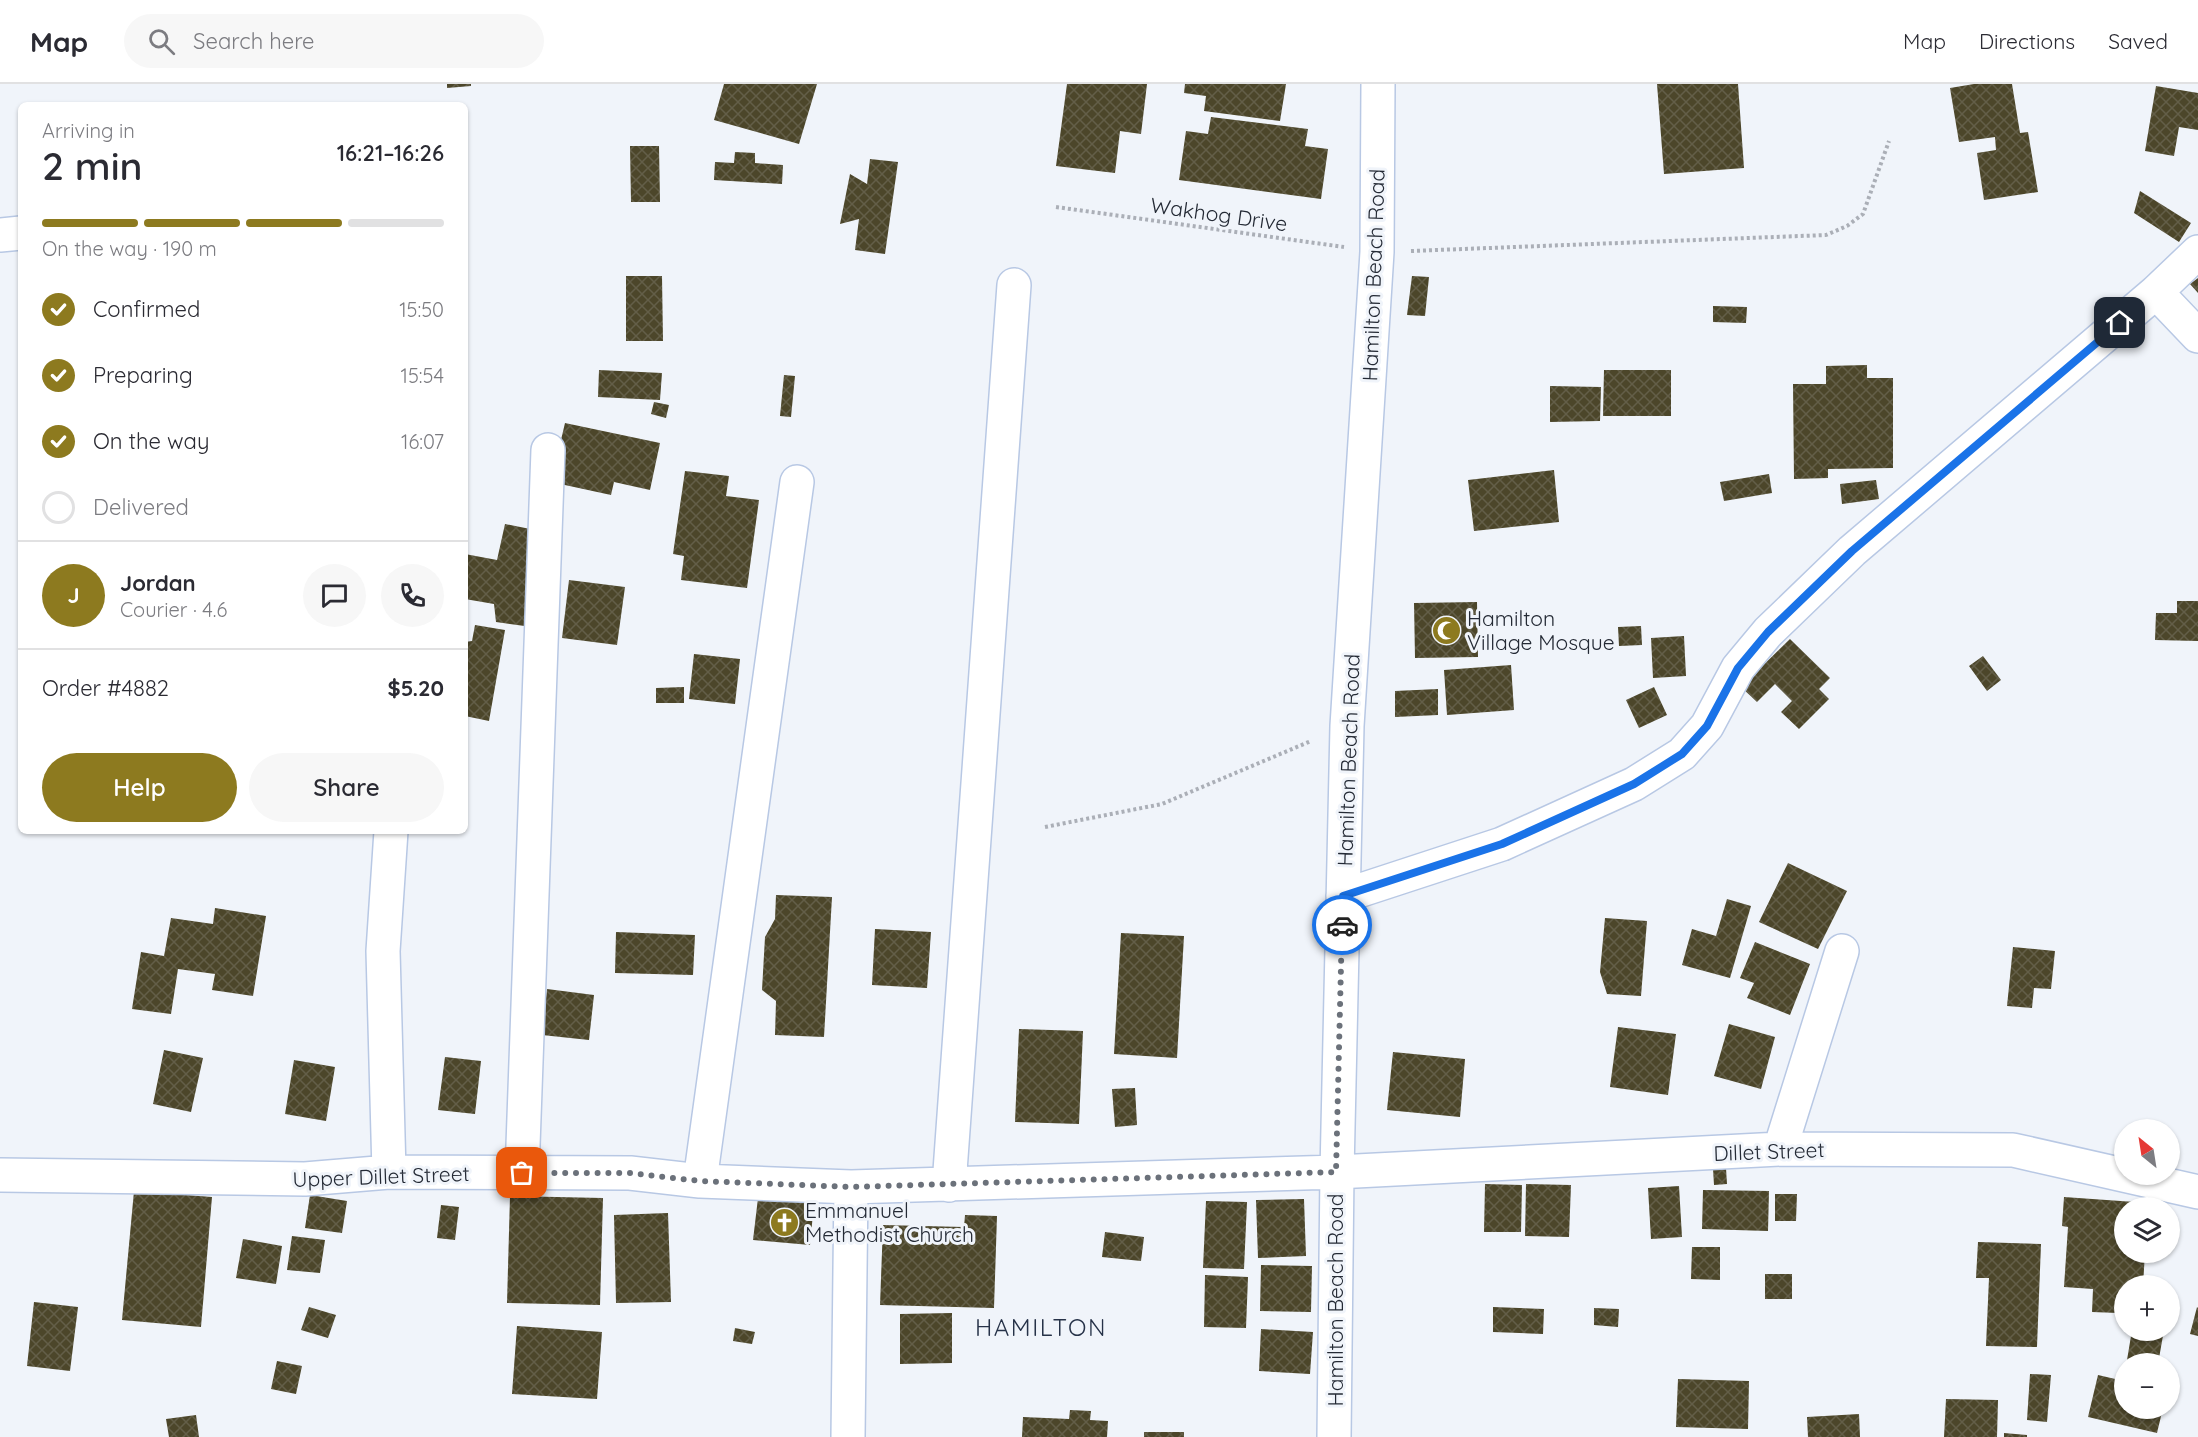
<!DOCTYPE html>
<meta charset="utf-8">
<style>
:root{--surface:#fff;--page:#f7f7f7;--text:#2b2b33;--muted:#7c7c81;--line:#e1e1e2;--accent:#8d7a1f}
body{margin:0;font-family:Quicksand,sans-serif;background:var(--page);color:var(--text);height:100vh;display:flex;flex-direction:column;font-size:22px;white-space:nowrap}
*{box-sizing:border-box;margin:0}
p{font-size:20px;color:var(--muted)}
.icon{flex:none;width:33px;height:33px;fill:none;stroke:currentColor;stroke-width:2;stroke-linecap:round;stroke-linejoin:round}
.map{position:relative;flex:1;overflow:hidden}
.panel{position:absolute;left:18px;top:18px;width:450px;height:732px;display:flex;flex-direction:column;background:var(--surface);border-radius:9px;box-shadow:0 2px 4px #0004}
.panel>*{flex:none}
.needle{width:39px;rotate:330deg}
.tools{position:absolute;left:2114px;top:1035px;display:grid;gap:12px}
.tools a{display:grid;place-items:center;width:66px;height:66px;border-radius:50%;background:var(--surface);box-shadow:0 2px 4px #0004;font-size:30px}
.pin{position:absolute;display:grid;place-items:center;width:51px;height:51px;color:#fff;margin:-26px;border-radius:12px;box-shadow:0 3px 9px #0006}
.courier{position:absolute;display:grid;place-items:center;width:60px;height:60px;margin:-30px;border:4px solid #1a73e8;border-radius:50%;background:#fff;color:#222;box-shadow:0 2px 8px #0007}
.head em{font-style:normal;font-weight:600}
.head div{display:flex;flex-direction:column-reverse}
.head{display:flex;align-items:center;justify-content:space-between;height:102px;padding:0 24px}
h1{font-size:39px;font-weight:600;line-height:45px}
.bar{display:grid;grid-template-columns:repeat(4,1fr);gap:9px 6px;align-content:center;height:72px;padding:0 24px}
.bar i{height:8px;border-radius:4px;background:var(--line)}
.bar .selected{background:var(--accent)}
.bar p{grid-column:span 4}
.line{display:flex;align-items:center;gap:15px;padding:0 24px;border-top:2px solid var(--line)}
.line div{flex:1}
.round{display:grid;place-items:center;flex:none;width:63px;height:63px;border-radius:32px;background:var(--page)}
ol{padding:0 24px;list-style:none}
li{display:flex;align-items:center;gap:18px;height:66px}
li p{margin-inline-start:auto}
li .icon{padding:6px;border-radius:50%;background:var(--accent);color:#fff;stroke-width:4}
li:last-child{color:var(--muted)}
li i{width:33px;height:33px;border:3px solid var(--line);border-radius:50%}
.button{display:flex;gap:12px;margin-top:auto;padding:12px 24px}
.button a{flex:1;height:69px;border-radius:36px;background:var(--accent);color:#fff;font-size:24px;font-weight:600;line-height:69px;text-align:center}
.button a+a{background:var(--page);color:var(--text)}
header{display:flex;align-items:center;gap:36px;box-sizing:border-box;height:84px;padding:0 30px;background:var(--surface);border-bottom:2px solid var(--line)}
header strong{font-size:28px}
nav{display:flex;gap:33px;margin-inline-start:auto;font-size:21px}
.search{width:420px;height:54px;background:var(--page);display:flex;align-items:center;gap:15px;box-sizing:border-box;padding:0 21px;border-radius:33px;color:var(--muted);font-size:22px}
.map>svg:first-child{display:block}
.building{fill:url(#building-cross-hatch)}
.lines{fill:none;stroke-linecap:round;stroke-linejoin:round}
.minor-casing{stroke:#b8c8e4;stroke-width:36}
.path{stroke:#abafb7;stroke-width:4;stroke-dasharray:3 3;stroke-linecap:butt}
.minor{stroke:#fff;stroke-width:33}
.done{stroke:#6b717a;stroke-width:6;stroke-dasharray:0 10.8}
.route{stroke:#1a73e8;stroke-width:8}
.labels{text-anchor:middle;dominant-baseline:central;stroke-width:6;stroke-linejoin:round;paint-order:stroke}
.street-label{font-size:21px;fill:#242a35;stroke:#f0f4fa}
.poi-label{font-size:21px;fill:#242a35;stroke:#f0f4fa;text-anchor:start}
.quarter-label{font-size:24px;letter-spacing:1.5px;fill:#263248;stroke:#f0f4fa}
</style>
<header>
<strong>Map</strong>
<div class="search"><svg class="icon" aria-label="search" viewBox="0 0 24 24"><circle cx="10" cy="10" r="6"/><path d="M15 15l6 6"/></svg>Search here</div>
<nav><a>Map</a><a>Directions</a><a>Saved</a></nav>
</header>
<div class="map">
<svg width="2198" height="1353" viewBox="0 0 2198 1353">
<defs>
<pattern id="building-cross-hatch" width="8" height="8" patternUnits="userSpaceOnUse" patternTransform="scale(1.5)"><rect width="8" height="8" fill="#4c462a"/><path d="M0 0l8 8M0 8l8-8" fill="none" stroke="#635e48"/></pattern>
</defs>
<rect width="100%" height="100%" fill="#f0f4fa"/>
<path class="building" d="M447,0H471V2L447,4Z
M724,0H817L799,60L714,36Z
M1067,0H1147L1141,50L1120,47L1115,89L1056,82Z
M1185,0H1286L1280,37L1204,27L1206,12L1184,9Z
M1657,0H1738L1744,84L1664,90Z
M1974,0H2012L2020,49L2028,48L2038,108L1984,116L1977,69L1996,66L1995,53L1959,58L1950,4Z
M2156,2L2198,9V46L2179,43L2174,72L2145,67Z
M1211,33L1308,45L1305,62L1328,65L1321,115L1179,96L1186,47L1208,50Z
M630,62H659L660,118H631Z
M735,68L755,69V79L783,81L782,100L714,96L715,78L734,79Z
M870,75L898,78L885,170L855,166L859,135L840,140L850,90L867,100Z
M2140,107L2191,139L2179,158L2134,129Z
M626,192H662L663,257H626Z
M1412,192L1429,193L1425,232L1407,231Z
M2198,194V209L2190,200Z
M1713,222L1747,223L1746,239L1713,238Z
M1867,281V294H1893V384L1828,385V394L1794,395L1793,300H1826V282Z
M599,286L662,289L660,316L598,313Z
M1604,286H1671V332H1603Z
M784,291L795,292L791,333L780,332Z
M1550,302L1601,303L1600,337L1550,338Z
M654,318L669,321L666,334L651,330Z
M565,339L660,359L650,406L614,398L611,411L551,398Z
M1554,386L1559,438L1474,447L1468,396Z
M685,387L729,392L726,412L759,416L747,504L681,496L684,472L673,470Z
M1769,390L1772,409L1724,417L1720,398Z
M1876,396L1879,415L1842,420L1840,400Z
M505,440L540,447L532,543L496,538L494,520L465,515V470L497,476Z
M569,496L625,503L617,561L562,554Z
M2177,517H2198V557L2155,556L2156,529H2177Z
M1477,518L1478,573L1415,574L1414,519Z
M475,541L505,546L489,637L465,632V558L472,557Z
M1641,542L1642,561L1619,562L1618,543Z
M1684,552L1686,592L1653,594L1651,554Z
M1790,555L1830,594L1819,605L1829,615L1799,645L1781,628L1792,617L1775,600L1757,618L1741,603Z
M694,570L740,575L735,620L689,615Z
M1983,572L2001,596L1987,607L1969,582Z
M1511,581L1514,626L1447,631L1444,586Z
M684,603V619H656V604Z
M1654,603L1667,631L1639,644L1626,616Z
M1438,605V631L1395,633V607Z
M1788,779L1847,807L1818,865L1759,838Z
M776,811L832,813L824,953L775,951L776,917L762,906L765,853L775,835Z
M1727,815L1751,822L1730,894L1682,881L1692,845L1716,852Z
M215,824L266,832L253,912L212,906L215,890L178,885L171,930L132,925L141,868L164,872L171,834L213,840Z
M1605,834L1647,837L1641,912L1607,910L1600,888Z
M875,845L931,848L927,904L872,901Z
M616,848L695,851L693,891L615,889Z
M1121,849L1184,852L1177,974L1114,970Z
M1755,858L1810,880L1790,931L1747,914L1754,899L1740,894Z
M2013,863L2055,867L2051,905L2034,904L2032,924L2007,922Z
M547,905L594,911L589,956L542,951Z
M1729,940L1775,953L1761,1005L1714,992Z
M1618,943L1676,950L1668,1011L1610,1003Z
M1019,945L1083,947L1079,1040L1015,1038Z
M164,966L203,974L191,1028L153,1020Z
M1393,968L1465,975L1460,1033L1387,1026Z
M445,973L481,977L475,1030L438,1026Z
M294,976L335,983L326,1037L285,1030Z
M1135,1004L1137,1041L1115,1043L1112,1005Z
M1726,1084L1727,1100L1714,1101L1713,1085Z
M1485,1100L1522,1101L1521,1148H1484Z
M1526,1100L1571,1101L1569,1153L1525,1152Z
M1679,1102L1682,1153L1651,1155L1648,1104Z
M1703,1106L1769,1107L1768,1147L1702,1145Z
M134,1107L212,1113L201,1243L122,1236Z
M1775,1110H1797L1796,1137H1775Z
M310,1111L347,1117L342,1149L305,1144Z
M510,1112L603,1114L600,1221L507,1219Z
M2064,1113L2149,1119L2148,1124H2124V1168H2145L2143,1202H2124V1207H2120L2118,1229L2092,1228L2093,1205L2064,1203L2068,1143L2062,1142Z
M758,1114L814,1119L810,1161L753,1156Z
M1304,1115L1306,1172L1258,1174L1256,1116Z
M1206,1117L1247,1118L1244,1185L1203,1184Z
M441,1121L459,1123L455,1156L437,1154Z
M668,1129L671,1218L616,1219L614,1131Z
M965,1131L997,1132L994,1224L880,1221L883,1141L964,1143Z
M1105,1148L1144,1153L1141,1177L1102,1173Z
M292,1152L325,1156L320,1189L287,1186Z
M243,1155L282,1162L276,1200L236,1194Z
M1978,1158L2041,1160L2037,1263L1986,1262L1989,1194H1976Z
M1692,1163H1720V1196L1691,1195Z
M1261,1181L1312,1182L1311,1228L1260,1227Z
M1765,1190H1792V1215H1765Z
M1205,1191L1248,1193L1246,1244L1204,1243Z
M34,1218L78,1223L70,1287L27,1282Z
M309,1223L336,1231L328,1254L301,1246Z
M1493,1223L1544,1225L1543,1250L1493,1248Z
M2197,1223L2198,1224V1252L2190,1250Z
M1594,1224L1619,1225L1618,1243L1594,1241Z
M952,1229V1279L900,1280V1230Z
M517,1242L602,1248L597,1315L512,1310Z
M735,1244L755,1248L752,1260L733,1257Z
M1261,1245L1313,1248L1310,1290L1259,1287Z
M2132,1246H2164L2158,1280L2127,1276Z
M277,1277L302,1282L296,1310L271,1305Z
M2030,1290L2051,1291L2047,1338L2027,1336Z
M2098,1291L2124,1297V1324H2163L2157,1349L2088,1333Z
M1678,1295L1749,1297L1748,1345L1676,1343Z
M1946,1315L1998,1316L1997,1353H1944Z
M1070,1326L1091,1327L1090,1336L1108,1337L1107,1353H1022L1023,1333L1069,1335Z
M1859,1330L1860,1353H1808L1807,1333Z
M196,1331L199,1353H169L166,1335Z
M1144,1348H1184V1353H1144Z
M2004,1349L2027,1351V1353H2004Z"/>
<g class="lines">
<defs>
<path id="minor" d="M0,151L21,149
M2156,208L2198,252
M1343,812L1502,760L1634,700L1682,670L1707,642L1738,584L1768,548L1852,467L2156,208L2198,168
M1780,1065L1842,867
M389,1088L383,867L391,747
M522,1089L548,366
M0,1091L305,1095L389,1088L630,1089L700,1097L851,1103L1337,1088L1780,1065L2013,1066L2198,1108
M700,1097L797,398
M949,1101L1014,201
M848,1353L851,1103
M1334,1353L1337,1088L1347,642L1377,168L1378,0"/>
</defs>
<use href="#minor" class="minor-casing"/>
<path class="path" d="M1056,123L1344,163
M1411,167L1826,151L1847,142L1863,130L1889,57
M1045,743L1162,720L1311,657"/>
<use href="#minor" class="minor"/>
</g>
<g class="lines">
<path class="done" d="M522,1089H630L700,1097L851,1103L1336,1088L1342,841"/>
<path class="route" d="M1342,841L1343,812L1502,760L1634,700L1682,670L1707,642L1738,584L1768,548L1852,467L2120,239"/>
</g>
<defs>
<symbol id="mosque-disc" viewBox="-11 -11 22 22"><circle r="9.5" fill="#8d7a1f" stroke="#f0f4fa"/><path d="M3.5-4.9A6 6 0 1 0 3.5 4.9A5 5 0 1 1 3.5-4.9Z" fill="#fff"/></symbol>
<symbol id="church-disc" viewBox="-11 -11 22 22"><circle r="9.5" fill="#8d7a1f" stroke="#f0f4fa"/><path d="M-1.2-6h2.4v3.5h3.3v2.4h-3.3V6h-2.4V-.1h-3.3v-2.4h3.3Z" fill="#fff"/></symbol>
</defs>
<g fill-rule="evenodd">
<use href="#mosque-disc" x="1430" y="530" width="33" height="33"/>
<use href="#church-disc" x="768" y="1122" width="33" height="33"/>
</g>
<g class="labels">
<g class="street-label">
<text transform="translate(1219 130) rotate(8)">Wakhog Drive</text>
<text transform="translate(1373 191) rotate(-88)">Hamilton Beach Road</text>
<text transform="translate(1348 676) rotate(-88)">Hamilton Beach Road</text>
<text transform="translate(1769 1067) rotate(-2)">Dillet Street</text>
<text transform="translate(381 1092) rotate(-2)">Upper Dillet Street</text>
<text transform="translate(1335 1216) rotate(-90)">Hamilton Beach Road</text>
</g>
<g class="poi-label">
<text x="1467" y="534">Hamilton<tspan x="1467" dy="24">Village Mosque</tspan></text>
<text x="805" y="1126">Emmanuel<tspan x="805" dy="24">Methodist Church</tspan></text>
</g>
<g class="quarter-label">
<text x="1041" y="1243">HAMILTON</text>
</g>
</g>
</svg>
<div class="tools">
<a><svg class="needle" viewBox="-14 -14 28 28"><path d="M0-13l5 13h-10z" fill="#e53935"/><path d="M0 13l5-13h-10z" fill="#7c7c81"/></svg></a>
<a><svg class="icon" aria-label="layers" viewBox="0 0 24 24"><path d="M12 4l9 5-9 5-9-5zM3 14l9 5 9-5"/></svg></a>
<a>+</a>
<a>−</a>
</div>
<div class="pin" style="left:522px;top:1089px;background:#ea580c"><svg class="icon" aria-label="bag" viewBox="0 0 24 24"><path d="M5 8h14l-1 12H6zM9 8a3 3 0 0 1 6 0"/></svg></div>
<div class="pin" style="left:2120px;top:239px;background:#1f2937"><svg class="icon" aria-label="home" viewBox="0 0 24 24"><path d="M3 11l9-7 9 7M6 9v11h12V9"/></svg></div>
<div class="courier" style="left:1342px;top:841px"><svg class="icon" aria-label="car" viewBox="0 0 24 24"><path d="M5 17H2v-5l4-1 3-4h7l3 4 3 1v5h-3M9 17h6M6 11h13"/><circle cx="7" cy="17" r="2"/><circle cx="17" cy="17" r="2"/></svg></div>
<section class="panel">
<div class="head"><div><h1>2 min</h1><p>Arriving in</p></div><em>16:21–16:26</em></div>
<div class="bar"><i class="selected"></i><i class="selected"></i><i class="selected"></i><i></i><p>On the way · 190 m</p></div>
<ol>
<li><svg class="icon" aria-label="check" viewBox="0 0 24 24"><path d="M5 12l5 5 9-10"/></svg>Confirmed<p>15:50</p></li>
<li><svg class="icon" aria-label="check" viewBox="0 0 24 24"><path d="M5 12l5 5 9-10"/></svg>Preparing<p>15:54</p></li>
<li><svg class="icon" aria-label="check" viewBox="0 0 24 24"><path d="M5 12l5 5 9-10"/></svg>On the way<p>16:07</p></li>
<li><i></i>Delivered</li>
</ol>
<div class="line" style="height:108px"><b class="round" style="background:var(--accent);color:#fff">J</b><div><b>Jordan</b><p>Courier · 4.6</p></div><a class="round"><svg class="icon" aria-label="chat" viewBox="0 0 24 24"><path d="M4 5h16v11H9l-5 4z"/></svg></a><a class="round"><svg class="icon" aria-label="phone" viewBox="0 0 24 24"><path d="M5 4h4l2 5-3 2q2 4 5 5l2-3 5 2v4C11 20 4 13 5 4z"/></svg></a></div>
<div class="line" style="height:78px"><div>Order #4882</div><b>$5.20</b></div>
<div class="button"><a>Help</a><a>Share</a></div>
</section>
</div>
